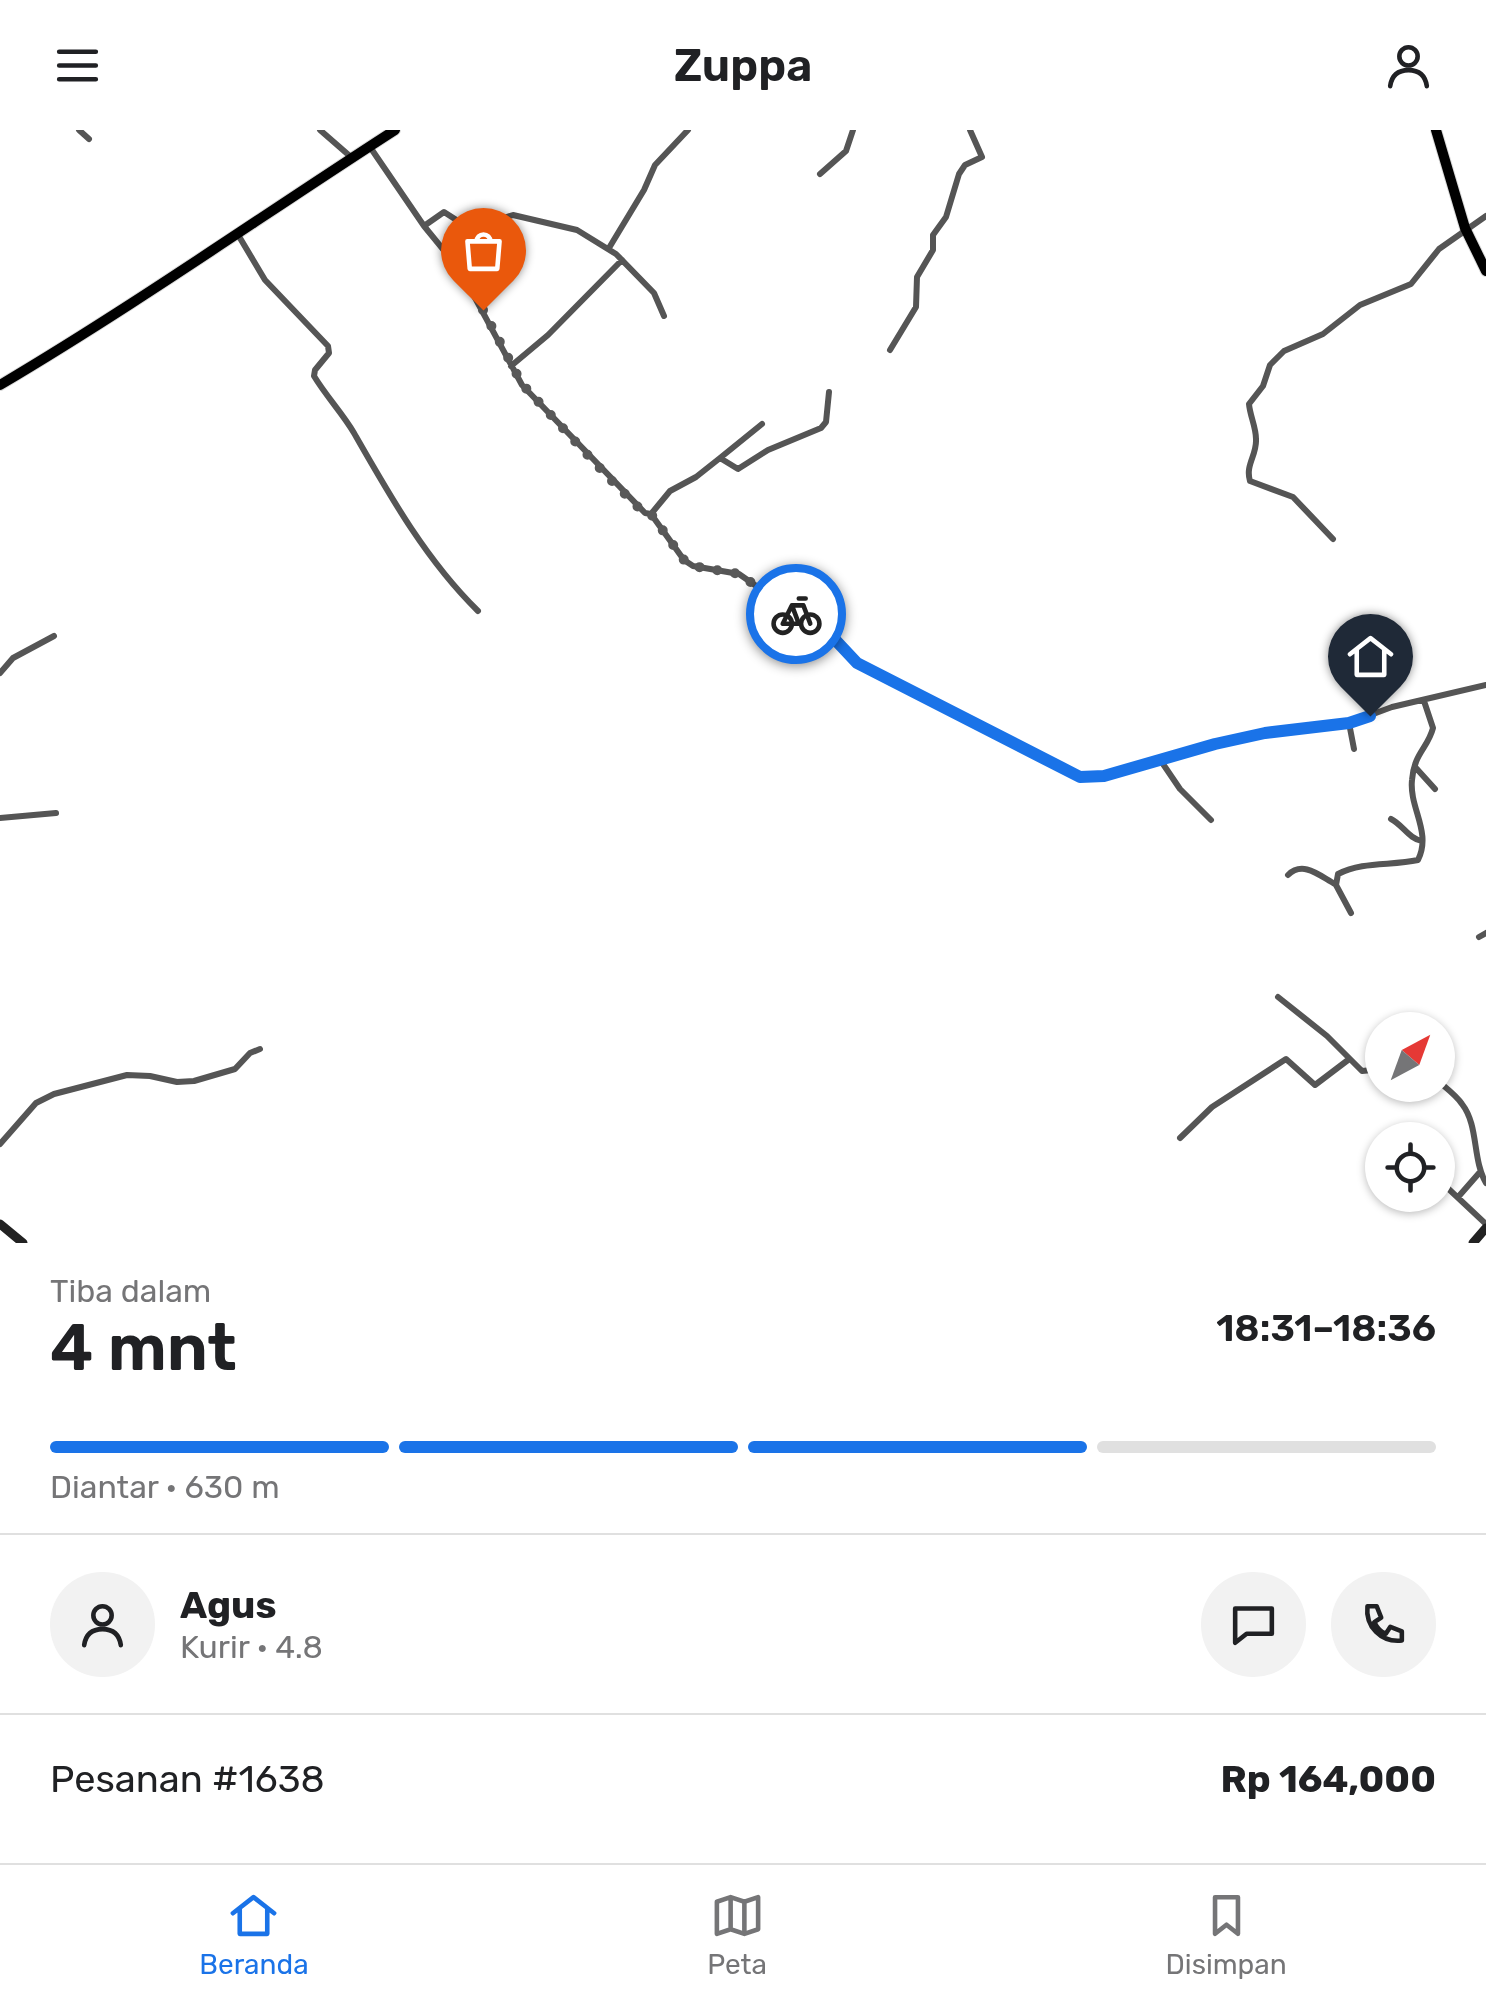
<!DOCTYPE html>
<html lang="id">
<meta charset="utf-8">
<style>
:root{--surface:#fff;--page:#f2f2f2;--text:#202124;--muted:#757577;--line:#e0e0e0;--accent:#1a73e8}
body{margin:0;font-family:Rubik,sans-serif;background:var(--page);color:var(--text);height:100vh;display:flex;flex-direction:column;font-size:38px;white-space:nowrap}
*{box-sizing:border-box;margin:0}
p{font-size:32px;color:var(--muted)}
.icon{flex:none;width:55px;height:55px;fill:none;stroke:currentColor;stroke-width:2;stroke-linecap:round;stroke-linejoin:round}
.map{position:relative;height:1113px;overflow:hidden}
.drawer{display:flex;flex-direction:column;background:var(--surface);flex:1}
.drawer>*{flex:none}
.needle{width:65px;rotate:41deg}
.fabs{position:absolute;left:1365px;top:882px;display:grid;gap:20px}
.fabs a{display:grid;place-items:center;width:90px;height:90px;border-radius:50%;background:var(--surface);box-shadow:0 2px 8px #0004;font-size:50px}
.pin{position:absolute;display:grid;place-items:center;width:85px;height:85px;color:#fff;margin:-102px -42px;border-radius:50% 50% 50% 0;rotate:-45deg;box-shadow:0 0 10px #0007}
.pin .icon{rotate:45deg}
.courier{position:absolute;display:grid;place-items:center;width:100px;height:100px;margin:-50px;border:8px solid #1a73e8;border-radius:50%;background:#fff;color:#222;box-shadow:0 2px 12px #0007}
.head em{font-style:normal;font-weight:600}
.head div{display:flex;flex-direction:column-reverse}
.head{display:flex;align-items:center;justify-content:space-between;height:170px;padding:0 50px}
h1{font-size:65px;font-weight:600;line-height:75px}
.bar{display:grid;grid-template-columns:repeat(4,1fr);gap:15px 10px;align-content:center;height:120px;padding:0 50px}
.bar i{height:12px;border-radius:8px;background:var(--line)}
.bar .on{background:var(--accent)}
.bar p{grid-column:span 4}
.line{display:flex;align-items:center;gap:25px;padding:0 50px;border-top:2px solid var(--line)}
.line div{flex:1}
.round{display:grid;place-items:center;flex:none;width:105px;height:105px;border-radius:52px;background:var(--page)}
header{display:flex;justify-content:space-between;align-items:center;height:130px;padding:0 50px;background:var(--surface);font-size:45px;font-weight:600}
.tabs{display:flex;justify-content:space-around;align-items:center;height:140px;border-top:2px solid var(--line);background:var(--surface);font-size:28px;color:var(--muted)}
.tabs a{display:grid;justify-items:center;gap:5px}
.tabs .on{color:var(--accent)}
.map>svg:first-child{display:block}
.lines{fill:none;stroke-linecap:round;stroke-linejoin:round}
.primary-casing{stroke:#dbdbdb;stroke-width:12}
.street{stroke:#555;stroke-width:6}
.secondary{stroke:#222;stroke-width:9}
.primary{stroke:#000;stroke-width:10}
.done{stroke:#595959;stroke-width:10;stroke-dasharray:0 18}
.route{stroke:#1a73e8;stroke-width:12}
</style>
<header><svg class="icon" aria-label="menu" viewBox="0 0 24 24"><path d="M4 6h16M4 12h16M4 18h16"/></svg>Zuppa<svg class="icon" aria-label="person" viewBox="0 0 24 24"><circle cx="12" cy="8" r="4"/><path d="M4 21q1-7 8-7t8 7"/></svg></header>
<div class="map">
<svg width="1486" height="1113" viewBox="0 0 1486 1113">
<rect width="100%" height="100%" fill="#fff"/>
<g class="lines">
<defs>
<path id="primary" d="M1436,0L1465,98L1486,141
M0,255C135,175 263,85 395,0"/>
</defs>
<use href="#primary" class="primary-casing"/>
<path class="street" d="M79,0L89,9
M320,0L351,27
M370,17L424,96L460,140L522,255L645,383L651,384L670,361L696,347L720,328L738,339L768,320L821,298L826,292L829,262
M820,44L846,21L853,0
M424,96L444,82L458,91L501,89L513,85L577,100L616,124L654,163L664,186
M237,103L265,150L328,216L329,223L315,240L314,246C326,266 343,284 354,303C390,366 426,430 478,481
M609,118L644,60L655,35L688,0
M890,220L916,177L917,147L933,120V105L946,87L959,44L965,35L982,27L970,0
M511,236L548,205L622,130
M720,328L762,294
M651,384L684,430L693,436L739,444L794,482L820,495L857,533L1080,647L1104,646L1215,614L1265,603L1349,593L1392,577L1486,555
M1333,409L1293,367L1250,351C1245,335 1257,325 1256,309C1256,297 1250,286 1249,274L1263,256L1270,235L1284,221L1323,204L1360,175L1411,154L1439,119L1486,86
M0,543L13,528L54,506
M1349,593L1354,619
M1161,631L1180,659L1211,690
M1416,638L1435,659
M0,688L56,683
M1391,689C1403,695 1409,709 1422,711
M1288,745C1303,730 1320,746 1335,754
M1351,783L1336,755L1338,744C1363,731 1391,736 1418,730C1432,702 1409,678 1412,650C1414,623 1428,618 1433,598L1424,571
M1479,807L1486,803
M1278,867L1327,906L1362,941L1382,939
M1438,951C1446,958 1456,965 1462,974C1479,996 1472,1029 1486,1053
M1180,1008L1212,977L1286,929L1315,955L1348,930
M0,1014L36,973L54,964L127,945L150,946L177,952L194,951L235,939L250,923L260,919
M1438,1049L1486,1094
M1459,1066L1480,1042"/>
<path class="secondary" d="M0,1094L23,1113
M1473,1113L1486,1098"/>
<use href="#primary" class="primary"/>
</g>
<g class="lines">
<path class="done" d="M483,180L522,254L610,349L642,381L651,384L684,430L693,436L739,444L796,484"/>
<path class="route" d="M796,484L826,500L857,533L1080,647L1104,646L1215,614L1265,603L1349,593L1370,586"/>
</g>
</svg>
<div class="fabs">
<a><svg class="needle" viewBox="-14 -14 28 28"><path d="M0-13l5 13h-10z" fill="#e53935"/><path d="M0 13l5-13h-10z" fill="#757577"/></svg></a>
<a><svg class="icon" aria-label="locate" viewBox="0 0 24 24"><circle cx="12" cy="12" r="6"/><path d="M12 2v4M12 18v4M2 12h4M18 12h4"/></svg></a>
</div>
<div class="pin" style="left:483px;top:180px;background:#ea580c"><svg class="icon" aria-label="bag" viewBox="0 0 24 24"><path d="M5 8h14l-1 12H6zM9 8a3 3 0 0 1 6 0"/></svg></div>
<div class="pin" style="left:1370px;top:586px;background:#1f2937"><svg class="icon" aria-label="home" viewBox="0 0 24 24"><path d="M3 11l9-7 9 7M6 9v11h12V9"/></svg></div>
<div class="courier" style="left:796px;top:484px"><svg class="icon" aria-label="bike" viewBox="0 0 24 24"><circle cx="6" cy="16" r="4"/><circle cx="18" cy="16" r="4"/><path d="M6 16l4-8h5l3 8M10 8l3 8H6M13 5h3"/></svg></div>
</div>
<section class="drawer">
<div class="head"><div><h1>4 mnt</h1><p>Tiba dalam</p></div><em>18:31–18:36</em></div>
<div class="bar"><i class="on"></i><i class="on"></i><i class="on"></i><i></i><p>Diantar · 630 m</p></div>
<div class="line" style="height:180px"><a class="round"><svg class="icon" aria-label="person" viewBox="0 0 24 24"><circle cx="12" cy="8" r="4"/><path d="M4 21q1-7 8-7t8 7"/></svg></a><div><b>Agus</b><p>Kurir · 4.8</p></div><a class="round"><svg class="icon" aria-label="chat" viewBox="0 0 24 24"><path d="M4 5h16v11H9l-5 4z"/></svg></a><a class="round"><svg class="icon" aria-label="phone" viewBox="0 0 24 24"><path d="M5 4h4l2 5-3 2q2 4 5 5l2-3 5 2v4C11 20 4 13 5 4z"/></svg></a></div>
<div class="line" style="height:130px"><div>Pesanan #1638</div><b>Rp 164,000</b></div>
</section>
<nav class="tabs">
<a class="on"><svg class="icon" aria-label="home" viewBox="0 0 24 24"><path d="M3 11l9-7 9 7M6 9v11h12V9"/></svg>Beranda</a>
<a><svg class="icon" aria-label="map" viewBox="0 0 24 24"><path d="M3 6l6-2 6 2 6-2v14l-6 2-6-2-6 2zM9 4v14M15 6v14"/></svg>Peta</a>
<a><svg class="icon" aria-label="saved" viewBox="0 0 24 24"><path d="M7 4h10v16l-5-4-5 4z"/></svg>Disimpan</a>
</nav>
